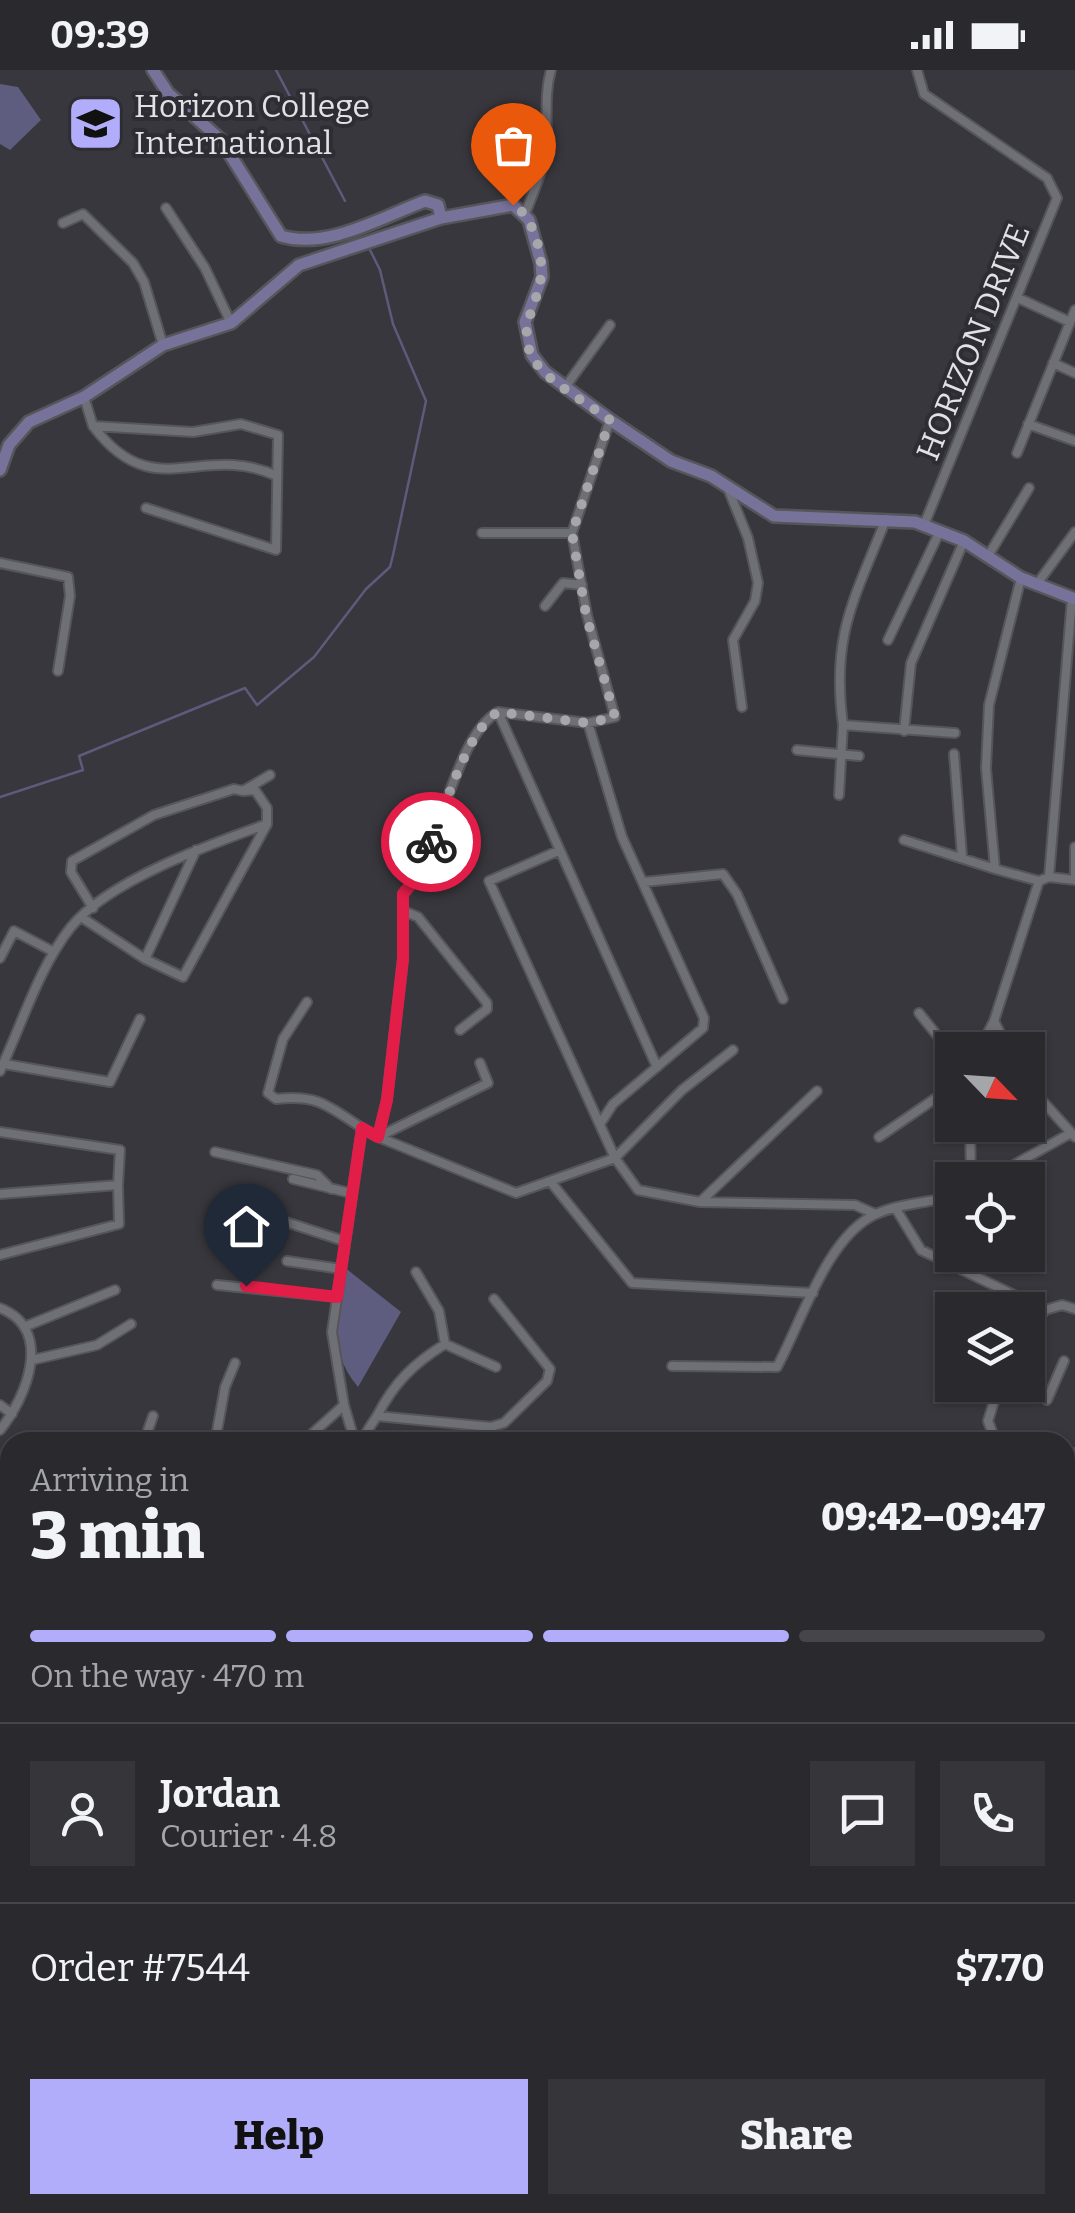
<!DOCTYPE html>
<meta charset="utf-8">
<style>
:root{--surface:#29292e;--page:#35353a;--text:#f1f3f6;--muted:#a5a6aa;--line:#45454a;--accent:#b1adfa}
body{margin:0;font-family:Bitter,serif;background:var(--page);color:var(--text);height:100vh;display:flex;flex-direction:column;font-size:38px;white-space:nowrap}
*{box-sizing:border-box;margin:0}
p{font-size:32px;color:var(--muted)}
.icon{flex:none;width:55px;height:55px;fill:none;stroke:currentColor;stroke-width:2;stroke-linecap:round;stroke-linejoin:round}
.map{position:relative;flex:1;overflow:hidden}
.sheet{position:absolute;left:0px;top:1362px;width:1075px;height:782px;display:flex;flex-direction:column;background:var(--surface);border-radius:30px 30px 0 0;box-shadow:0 2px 8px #0004,0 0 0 2px var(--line)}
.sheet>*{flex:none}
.needle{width:65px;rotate:115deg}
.buttons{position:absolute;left:935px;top:962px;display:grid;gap:20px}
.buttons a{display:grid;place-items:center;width:110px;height:110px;border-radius:0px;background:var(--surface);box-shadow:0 2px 8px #0004,0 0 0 2px var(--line);font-size:50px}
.pin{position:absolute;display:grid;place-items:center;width:85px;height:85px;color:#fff;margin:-102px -42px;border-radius:50% 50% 50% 0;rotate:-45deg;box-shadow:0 0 10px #0007}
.pin .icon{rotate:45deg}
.courier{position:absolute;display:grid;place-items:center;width:100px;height:100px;margin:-50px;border:8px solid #e11d48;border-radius:50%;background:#fff;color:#222;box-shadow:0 2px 12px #0007}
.head em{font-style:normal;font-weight:800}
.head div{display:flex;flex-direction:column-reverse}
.head{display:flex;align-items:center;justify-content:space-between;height:170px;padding:0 30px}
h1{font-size:65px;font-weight:800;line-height:75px}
.bar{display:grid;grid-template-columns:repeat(4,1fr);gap:15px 10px;align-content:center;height:120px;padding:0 30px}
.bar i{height:12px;border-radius:8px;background:var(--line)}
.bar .on{background:var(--accent)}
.bar p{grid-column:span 4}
.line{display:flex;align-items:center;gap:25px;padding:0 30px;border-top:2px solid var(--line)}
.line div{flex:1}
.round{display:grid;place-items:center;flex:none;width:105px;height:105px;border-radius:0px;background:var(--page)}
.cta{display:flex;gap:20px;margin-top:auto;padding:20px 30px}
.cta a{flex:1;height:115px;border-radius:0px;background:var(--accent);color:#111;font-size:40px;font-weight:800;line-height:115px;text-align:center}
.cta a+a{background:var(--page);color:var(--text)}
.status{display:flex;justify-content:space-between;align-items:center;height:70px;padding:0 50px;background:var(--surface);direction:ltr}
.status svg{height:28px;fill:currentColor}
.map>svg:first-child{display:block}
.green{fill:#5e5d80}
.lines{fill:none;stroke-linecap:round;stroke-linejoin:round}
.stream{stroke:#5e5a7c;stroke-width:2.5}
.street-casing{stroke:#55555a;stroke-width:12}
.secondary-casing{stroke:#55555a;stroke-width:16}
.highway-casing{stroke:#55555a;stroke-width:20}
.street{stroke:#6f6f76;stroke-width:8}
.secondary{stroke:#76729a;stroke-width:11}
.highway{stroke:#8578ed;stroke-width:15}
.done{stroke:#a6a6ab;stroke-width:10;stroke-dasharray:0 18}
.route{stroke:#e11d48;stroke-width:12}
.labels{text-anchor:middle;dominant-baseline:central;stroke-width:8;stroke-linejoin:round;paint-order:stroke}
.poi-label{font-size:32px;fill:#e2e2e6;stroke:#2d2d33;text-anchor:start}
.street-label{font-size:32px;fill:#e2e2e6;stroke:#2d2d33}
</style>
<div class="status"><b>09:39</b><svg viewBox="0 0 49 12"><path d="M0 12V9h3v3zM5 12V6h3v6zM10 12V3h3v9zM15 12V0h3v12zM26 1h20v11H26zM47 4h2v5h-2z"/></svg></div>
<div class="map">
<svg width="1075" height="2143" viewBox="0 0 1075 2143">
<rect width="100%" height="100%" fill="#37373d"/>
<path class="green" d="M0,14L18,17L41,50L10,80L0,74Z
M344,1197L401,1242L358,1317C326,1279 338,1244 344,1197Z"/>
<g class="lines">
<path class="stream" d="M276,0L345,131
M0,727L83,700L79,686L245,618L257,635L314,587L366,519L390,497L393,485L426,331L393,254L380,200L369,178"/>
<defs>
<path id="street" d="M917,0L924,24L1047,108L1057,128L924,455
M166,138L205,198L231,253
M525,144C534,121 544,99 546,73C548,48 544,24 551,0
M63,153L83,144L133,193L144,212L163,275
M1018,228L1070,252
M1053,293L1075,303
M566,316L610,255
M84,327L93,356L193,362L241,354L278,365L276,480L146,438
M1028,354L1075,371
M93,356C154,437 201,371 277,406
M1017,383L1075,240
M727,416L748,468L758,513L755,531L733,570L742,637
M886,449C854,530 831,565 843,655L955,663
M482,463H572
M988,486L1029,418
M0,493L68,507L70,526L58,601
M1021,508L989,635L986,698L995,799L1039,811L1049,807L1075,810
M1037,514L1075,462
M545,536L563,513L582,515
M888,570L940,461
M498,642L657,997
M588,653L622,767L704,948L703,958L613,1034L600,1054
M904,661L911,593L964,471
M797,680L859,686
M954,684L962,786
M839,725L843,655
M904,770L995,799
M558,781L489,811L615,1088L638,1120L700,1132L855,1135L875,1144
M1049,807L1072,528
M1075,810V777
M644,812L723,804L737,824L783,929
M93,838L71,802L72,791L154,745L234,719L243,721L270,705
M406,842L418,847L487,933V939L460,960
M81,847L145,889L183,907L267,754V738L255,720L243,721
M0,888L14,861L54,882
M145,889L196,780
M307,932L283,969L268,1023L276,1029C318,1024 328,1036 362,1058
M919,943L940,969L952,997
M979,980L994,951
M1009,980L994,951L1039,811
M480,993L488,1013L378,1067L516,1123L615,1088L682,1020L733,980
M4,994L110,1012L140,949
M0,1001C22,954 39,897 71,857C109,810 211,774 267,754
M1028,1015L1075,1067
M970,1055L971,1110
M0,1062L120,1080L118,1115
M879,1067L952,1017
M215,1082L317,1105L331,1119
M293,1109L350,1123
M998,1110L1010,1097L1071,1063
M550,1111L632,1213L813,1223
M0,1124L118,1115L119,1154L0,1185
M700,1132L817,1021
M896,1139L921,1180L1045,1240L1028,1264
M280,1150L344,1171
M287,1191L341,1199
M416,1202L439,1241L445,1274
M217,1215L337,1227
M0,1238C54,1259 27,1327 0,1360
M1045,1240L1062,1235L1075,1239
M24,1257L115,1220
M32,1290L97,1275L131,1254
M672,1296L777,1297C802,1251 827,1166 876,1144C899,1134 928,1132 952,1127
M1019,1315L1047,1330L1064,1291
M0,1335L12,1344
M377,1346C394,1313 413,1294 445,1274L496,1297
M144,1372L153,1346
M215,1372L225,1317L235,1293
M303,1372L344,1335
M355,1372L344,1335L332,1262L362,1058L378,1067L387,1029L403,889V824C440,782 454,666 498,642L588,653L615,647L587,545L572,463L610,350
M360,1372L377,1346L491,1357L504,1353L547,1311L550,1299L494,1229
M996,1372L988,1351L999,1315
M1065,1384L1075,1383
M0,1443L10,1447
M1065,1527L1075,1493
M1065,1541L1075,1549
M0,1588V1589
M1065,1632V1645
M0,1755L10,1757
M1065,2058L1075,2061
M1065,2133L1075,2136
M299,2135L334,2143
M378,2135V2143
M959,2135L961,2143
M129,2143L131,2135
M149,2143L151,2135
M184,2143L186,2135
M213,2143L215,2135
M566,2143L569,2135
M641,2143H660
M1001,2143L1015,2135"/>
<path id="secondary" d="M153,0L168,23L221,70L281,166C327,180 382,147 425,131L438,135L441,148
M0,400L9,375L29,352L84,327L163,275L231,253L299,195L441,148L513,135L529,150L541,193L542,207L525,252L532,285L545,302L610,350L671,391L711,406L774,446L915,452L964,471L1021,508L1075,529"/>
<path id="highway" d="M1065,1806L1075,1807
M1065,1824L1075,1826
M0,2024L10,2019
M0,2043L10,2038"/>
</defs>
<use href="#street" class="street-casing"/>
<use href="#secondary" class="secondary-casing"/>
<use href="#highway" class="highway-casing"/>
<use href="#street" class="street"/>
<use href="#secondary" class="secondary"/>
<use href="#highway" class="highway"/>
</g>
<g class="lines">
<path class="done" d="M431,772C445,738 467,660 498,642L588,653L615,647L586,545L572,463L610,350C590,335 549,312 536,293C513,259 539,237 541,204C543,183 532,144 513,135"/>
<path class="route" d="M246,1216L337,1227L362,1058L378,1067L387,1030L403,889V824L420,804L431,772"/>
</g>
<defs>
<symbol id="school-square" viewBox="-11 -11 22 22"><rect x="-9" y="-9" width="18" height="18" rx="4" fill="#b1adfa" stroke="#2d2d33"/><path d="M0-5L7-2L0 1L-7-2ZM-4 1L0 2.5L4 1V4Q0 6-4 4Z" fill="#111"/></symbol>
</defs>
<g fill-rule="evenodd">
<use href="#school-square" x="64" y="22" width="63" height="63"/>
</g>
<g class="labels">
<g class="poi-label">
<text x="134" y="36">Horizon College<tspan x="134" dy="37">International</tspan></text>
</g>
<g class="street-label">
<text transform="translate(973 272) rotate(-68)">HORIZON DRIVE</text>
</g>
</g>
</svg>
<div class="buttons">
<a><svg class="needle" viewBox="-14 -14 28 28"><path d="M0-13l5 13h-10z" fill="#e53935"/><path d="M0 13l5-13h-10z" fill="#a5a6aa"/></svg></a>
<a><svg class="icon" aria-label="locate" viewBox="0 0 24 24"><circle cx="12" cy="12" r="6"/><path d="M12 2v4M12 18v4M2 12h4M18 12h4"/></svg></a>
<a><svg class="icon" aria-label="layers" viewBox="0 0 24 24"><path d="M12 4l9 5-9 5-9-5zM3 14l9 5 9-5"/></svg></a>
</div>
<div class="pin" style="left:513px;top:135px;background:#ea580c"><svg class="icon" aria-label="bag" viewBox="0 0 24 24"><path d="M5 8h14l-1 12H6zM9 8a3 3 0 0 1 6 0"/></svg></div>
<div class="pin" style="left:246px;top:1216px;background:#1f2937"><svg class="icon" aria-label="home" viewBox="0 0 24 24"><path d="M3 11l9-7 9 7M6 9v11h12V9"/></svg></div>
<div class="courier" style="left:431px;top:772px"><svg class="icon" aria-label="bike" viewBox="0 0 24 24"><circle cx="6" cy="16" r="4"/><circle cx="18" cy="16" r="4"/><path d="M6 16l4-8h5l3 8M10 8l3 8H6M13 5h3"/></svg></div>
<section class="sheet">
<div class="head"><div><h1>3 min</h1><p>Arriving in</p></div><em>09:42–09:47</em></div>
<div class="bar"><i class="on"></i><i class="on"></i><i class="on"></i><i></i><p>On the way · 470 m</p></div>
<div class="line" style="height:180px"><a class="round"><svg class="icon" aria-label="person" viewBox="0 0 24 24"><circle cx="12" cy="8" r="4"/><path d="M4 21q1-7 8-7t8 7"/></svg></a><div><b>Jordan</b><p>Courier · 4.8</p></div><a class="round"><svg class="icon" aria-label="chat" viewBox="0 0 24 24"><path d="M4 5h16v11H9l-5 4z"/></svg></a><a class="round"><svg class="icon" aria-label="phone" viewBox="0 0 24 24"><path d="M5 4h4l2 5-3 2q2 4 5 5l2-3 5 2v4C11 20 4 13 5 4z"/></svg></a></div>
<div class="line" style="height:130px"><div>Order #7544</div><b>$7.70</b></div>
<div class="cta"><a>Help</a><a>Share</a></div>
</section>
</div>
